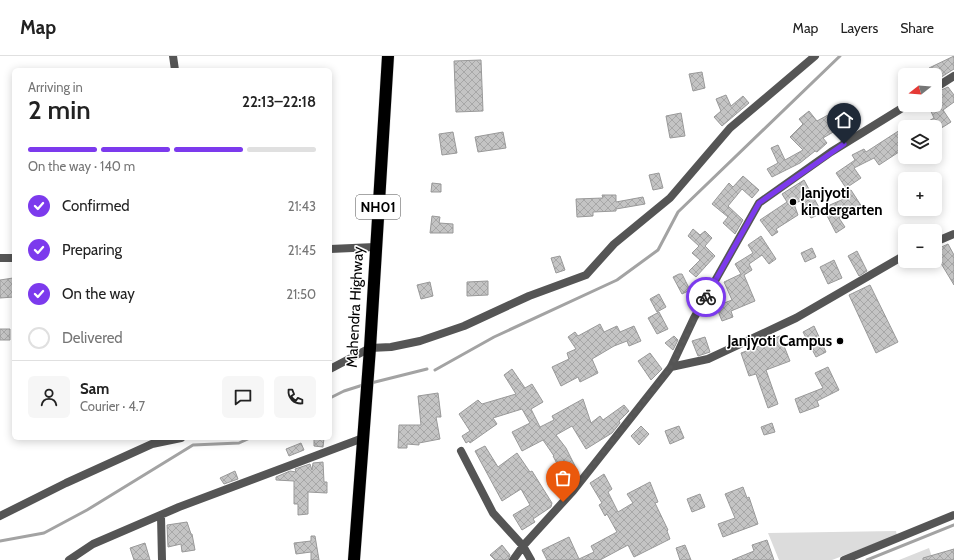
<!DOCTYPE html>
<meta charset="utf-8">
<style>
:root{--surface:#fff;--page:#f6f6f6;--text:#222;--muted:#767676;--line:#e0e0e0;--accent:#7c3aed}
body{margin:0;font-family:Cabin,sans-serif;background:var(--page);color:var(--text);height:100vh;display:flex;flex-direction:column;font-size:15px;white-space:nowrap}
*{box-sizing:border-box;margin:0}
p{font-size:13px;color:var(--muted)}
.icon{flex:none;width:22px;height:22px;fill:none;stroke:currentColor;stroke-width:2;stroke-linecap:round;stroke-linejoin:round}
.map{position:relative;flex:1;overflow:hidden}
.side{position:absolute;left:12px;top:12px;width:320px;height:372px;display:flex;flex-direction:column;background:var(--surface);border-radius:6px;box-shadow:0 2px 10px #0003}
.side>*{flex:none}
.needle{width:26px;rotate:253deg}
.fabs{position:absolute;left:898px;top:12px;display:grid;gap:8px}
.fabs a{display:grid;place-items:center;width:44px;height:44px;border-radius:6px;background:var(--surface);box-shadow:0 2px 10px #0003;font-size:20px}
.pin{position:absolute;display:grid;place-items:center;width:34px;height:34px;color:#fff;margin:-41px -17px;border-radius:50% 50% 50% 0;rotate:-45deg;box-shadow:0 0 4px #0007}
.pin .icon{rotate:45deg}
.courier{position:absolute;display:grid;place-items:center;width:40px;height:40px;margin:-20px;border:3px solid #7c3aed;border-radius:50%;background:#fff;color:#222;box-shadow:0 1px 5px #0007}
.headline em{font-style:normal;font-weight:600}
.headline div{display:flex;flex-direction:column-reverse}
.headline{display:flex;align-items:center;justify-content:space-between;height:68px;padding:0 16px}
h1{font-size:26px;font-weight:600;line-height:30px}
.bar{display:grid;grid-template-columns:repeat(4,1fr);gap:6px 4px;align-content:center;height:48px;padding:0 16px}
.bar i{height:5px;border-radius:3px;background:var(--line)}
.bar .on{background:var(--accent)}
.bar p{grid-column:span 4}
.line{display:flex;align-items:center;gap:10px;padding:0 16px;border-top:1px solid var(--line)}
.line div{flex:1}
.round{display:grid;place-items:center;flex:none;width:42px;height:42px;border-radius:6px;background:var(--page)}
ol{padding:0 16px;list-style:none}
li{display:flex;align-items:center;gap:12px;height:44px}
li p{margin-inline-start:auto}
li .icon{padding:4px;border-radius:50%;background:var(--accent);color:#fff;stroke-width:4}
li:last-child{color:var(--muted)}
li i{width:22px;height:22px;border:2px solid var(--line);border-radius:50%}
header{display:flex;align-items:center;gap:24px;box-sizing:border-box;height:56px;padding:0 20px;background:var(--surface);border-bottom:1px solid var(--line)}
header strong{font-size:19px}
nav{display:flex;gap:22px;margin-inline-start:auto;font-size:14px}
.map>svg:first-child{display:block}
.grass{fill:#dcdcdc}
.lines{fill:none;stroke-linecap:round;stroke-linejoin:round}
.stream{stroke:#a3a3a3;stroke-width:3}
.building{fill:url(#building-cross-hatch);stroke:#999}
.highway-casing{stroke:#dbdbdb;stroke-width:13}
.street{stroke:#555;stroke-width:8}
.highway{stroke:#000;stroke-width:12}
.done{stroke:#595959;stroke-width:4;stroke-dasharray:0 7.2}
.route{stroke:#7c3aed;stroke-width:5}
.poi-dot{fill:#000;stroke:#fff;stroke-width:1.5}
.labels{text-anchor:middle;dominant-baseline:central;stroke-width:3;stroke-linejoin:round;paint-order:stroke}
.shield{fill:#fff;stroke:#4c4c4c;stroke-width:1}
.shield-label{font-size:14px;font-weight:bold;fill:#000}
.poi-label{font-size:15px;font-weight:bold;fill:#000;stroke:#fff;text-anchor:start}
.street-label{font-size:15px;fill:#000;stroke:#fff}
</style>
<header>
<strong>Map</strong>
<nav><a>Map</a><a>Layers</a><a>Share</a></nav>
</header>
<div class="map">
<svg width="954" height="504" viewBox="0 0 954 504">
<defs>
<pattern id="building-cross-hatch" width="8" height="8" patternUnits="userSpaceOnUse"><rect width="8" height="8" fill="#c4c4c4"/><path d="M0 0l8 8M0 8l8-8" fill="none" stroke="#a7a7a7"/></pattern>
</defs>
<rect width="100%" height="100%" fill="#fff"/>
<path class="grass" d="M896,475L897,479L832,504H779L768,477Z
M929,492L933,504H899Z"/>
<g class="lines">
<path class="stream" d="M435,314L494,281L617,224L658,194L678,156L840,0
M371,327L427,313
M330,342L344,335L363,329
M0,485L44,477L87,454L193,389L239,387L250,382
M867,504L954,469"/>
</g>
<path class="building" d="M954,0V13L935,25V19H933L929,12Z
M481,4L483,55L456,56L454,5Z
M702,16L705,32L693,35L689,18Z
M948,31L954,39V46L943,54L951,66L935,76V71H918L934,62L928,49H940L935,42V37Z
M726,39L731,50L743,40L749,47L722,70L714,61L721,55L716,43Z
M839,53L847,68L823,82L827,87L817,96L815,95L800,107L772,121L767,113L778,107L771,92L778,89L785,104L803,94L790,81L803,68L799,63L809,55L817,65Z
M681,57L685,80L670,82L666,60Z
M900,74L905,82V92L879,109L874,102L854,112L861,122L846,132L836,117L855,104L852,99L864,93L866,96Z
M453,76L457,97L442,99L439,78Z
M503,76L506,92L478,96L475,81Z
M659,117L663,132L653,134L649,119Z
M743,120L759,134L752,142L742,133L728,150L743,164L735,178L723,167L728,161L712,148L729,127L733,131Z
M804,124L822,157L811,162L800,145L794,148L798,159L776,173L778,176L772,180L760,164L787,146L782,138Z
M432,127L441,128V136H431Z
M851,134L862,151L839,162L845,171L836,177L823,152L846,142L844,138Z
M602,139H616V146L643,141L645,148L616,153V155L593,156V160L577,161L576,143L603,142Z
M432,160L440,161L439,167L453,168V177H430Z
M693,173L700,179L705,175L712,182L705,190L715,200L696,221L689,215L700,204L692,197L699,190L688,180Z
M761,180L776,203L769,208L762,199L749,208L752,214L744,219L755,245L731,255L733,261L722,265L716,250L732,244L724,226L741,218L735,208L753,197L748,189Z
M948,188L954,199V229L939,204L935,206V194Z
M812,192L816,201L805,206L801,197Z
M857,195L867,215L859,220L848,200Z
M560,200L565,214L556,217L551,202Z
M834,204L842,222L828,228L820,211Z
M679,218H682L690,234L682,238L673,221Z
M13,222L14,241L0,242V224Z
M488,225V239L467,240V226Z
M430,226L433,240L421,243L417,229Z
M870,229L898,286L876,297L849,239Z
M659,238L666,251L657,256L650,243Z
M659,256L668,273L657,278L648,262Z
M600,268L604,276L617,270L620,276L634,270L641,285L629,290L627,285L614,290L592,303L598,317L580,326L578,321L561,330L552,311L569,303L567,297L576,293L568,281L575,276L578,280Z
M814,270L826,296L816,301L803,276Z
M0,273H10V284H0Z
M674,280L678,284L673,294L665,287Z
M780,280L790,305L766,314L778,348L768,352L756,318L749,320L741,297L765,288L764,286Z
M705,281L710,296L698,300L692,285Z
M650,297L662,313L651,324L638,305Z
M828,311L839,334L817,345L819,350L800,357L795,343L823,332L815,317Z
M512,313L525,332L532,328L543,346L531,353L540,371L554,364L552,360L583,343L591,367L600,360L603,364L624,349L629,355L619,365L620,367L612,377L586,393L572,370L556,379L566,392L577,414L564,421L553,400H554L543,384L522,395L512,376L530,367L522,353L493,362L497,368L470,387L469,385L466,387L462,380L470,375L459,358L478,344L482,348L516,338L504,319Z
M438,337L441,361H436L440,383L419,387V389L407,388V392H398L399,369H421L418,340Z
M772,367L775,376L764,379L761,371Z
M641,370L649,378L639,389L631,380Z
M679,370L684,382L670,388L665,375Z
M314,382H324L323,391L314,390Z
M301,387L304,394L289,400L286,393Z
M485,390L498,411L517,397L530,416L532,415L552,447L551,451L533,463L535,466L522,474L513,459L530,449L521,433L502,445L475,395Z
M323,406L324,426H327V437L308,436V458L298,459V448H294V425L276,424V421L290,415L296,416L295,413L310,408L312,414L313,407Z
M235,415L238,423L224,428L220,422Z
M604,418L612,433L608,436L618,456L633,447L627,438L650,426L658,446L655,447L668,474L667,475L670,483L634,501L628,489L600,504H547L542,494L569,481L579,503L594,496L591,490L617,476L607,458L605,460L599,449L602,447L590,427Z
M743,431L747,442L749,441L758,468L723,481L718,468L735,462L725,438Z
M700,438L705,451L692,456L687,443Z
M187,466L191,478H192L195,494L182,496L181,488L168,491L167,469Z
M311,480H315L319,504H311V496L296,498L294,487L311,485Z
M767,484L774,504H732L754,495L752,489Z
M145,487L150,504H134L130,492Z
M502,489L510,499L508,504H495L490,499Z
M685,489L691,504H680L676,492Z
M954,493V504H923V502Z"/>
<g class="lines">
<defs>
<path id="highway" d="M354,504L370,292L388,0"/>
</defs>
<use href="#highway" class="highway-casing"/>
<path class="street" d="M173,0L175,14
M935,32L954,20
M935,186L954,178
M330,193L375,191
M0,202H14
M671,311L708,303L796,262L905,199
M330,313L370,292L391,291L420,285L464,270L529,240L586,219L614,188L670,142L730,72L815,0
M461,395L493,457L523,490L531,504
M0,460L66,427L152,388L181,382
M161,460L162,504
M69,504L93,488L179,451L363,382
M513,504L523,490L573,435L671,311L694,262L759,147L831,96L907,49
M844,504L954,459"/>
<use href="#highway" class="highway"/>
</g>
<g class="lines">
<path class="done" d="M563,446L671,311L706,241"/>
<path class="route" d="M706,241L759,147L844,88"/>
</g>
<g class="poi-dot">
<circle cx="793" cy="146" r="4"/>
<circle cx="840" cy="285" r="4"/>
</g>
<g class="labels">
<rect class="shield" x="356" y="139" width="44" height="24" rx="3"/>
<g class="shield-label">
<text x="378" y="151">NH01</text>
</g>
<g class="poi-label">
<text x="801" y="137">Janjyoti<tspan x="801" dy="17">kindergarten</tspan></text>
<text x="832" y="285" text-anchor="end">Janjyoti Campus</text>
</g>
<g class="street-label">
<text transform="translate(355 251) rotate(-87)">Mahendra Highway</text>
</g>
</g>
</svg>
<div class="fabs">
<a><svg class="needle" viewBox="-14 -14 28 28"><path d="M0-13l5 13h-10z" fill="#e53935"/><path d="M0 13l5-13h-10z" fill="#767676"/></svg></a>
<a><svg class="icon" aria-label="layers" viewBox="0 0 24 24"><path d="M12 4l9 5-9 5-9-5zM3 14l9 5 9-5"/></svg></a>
<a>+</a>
<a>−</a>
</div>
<div class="pin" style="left:563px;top:446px;background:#ea580c"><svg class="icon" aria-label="bag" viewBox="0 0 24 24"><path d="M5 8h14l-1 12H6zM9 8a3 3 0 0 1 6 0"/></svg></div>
<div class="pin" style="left:844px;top:88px;background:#1f2937"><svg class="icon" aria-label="home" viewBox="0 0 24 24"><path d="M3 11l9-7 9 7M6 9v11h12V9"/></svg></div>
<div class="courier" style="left:706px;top:241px"><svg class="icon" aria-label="bike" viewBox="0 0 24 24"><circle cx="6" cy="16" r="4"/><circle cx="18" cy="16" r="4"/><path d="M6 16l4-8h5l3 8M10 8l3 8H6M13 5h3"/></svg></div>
<section class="side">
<div class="headline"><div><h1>2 min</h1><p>Arriving in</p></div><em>22:13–22:18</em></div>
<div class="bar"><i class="on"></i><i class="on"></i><i class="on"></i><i></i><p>On the way · 140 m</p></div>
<ol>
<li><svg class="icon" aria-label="check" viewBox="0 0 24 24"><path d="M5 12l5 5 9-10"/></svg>Confirmed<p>21:43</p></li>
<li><svg class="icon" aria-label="check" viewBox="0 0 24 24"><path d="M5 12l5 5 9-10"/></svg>Preparing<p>21:45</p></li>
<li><svg class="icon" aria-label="check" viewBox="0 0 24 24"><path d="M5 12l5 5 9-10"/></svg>On the way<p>21:50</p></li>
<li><i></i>Delivered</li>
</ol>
<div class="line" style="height:72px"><a class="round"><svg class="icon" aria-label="person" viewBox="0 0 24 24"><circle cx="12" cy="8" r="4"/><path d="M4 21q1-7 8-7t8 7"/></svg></a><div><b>Sam</b><p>Courier · 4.7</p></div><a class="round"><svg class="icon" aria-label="chat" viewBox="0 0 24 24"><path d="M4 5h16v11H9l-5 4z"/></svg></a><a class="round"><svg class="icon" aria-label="phone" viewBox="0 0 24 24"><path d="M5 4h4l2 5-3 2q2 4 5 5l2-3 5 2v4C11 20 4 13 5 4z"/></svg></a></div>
</section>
</div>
